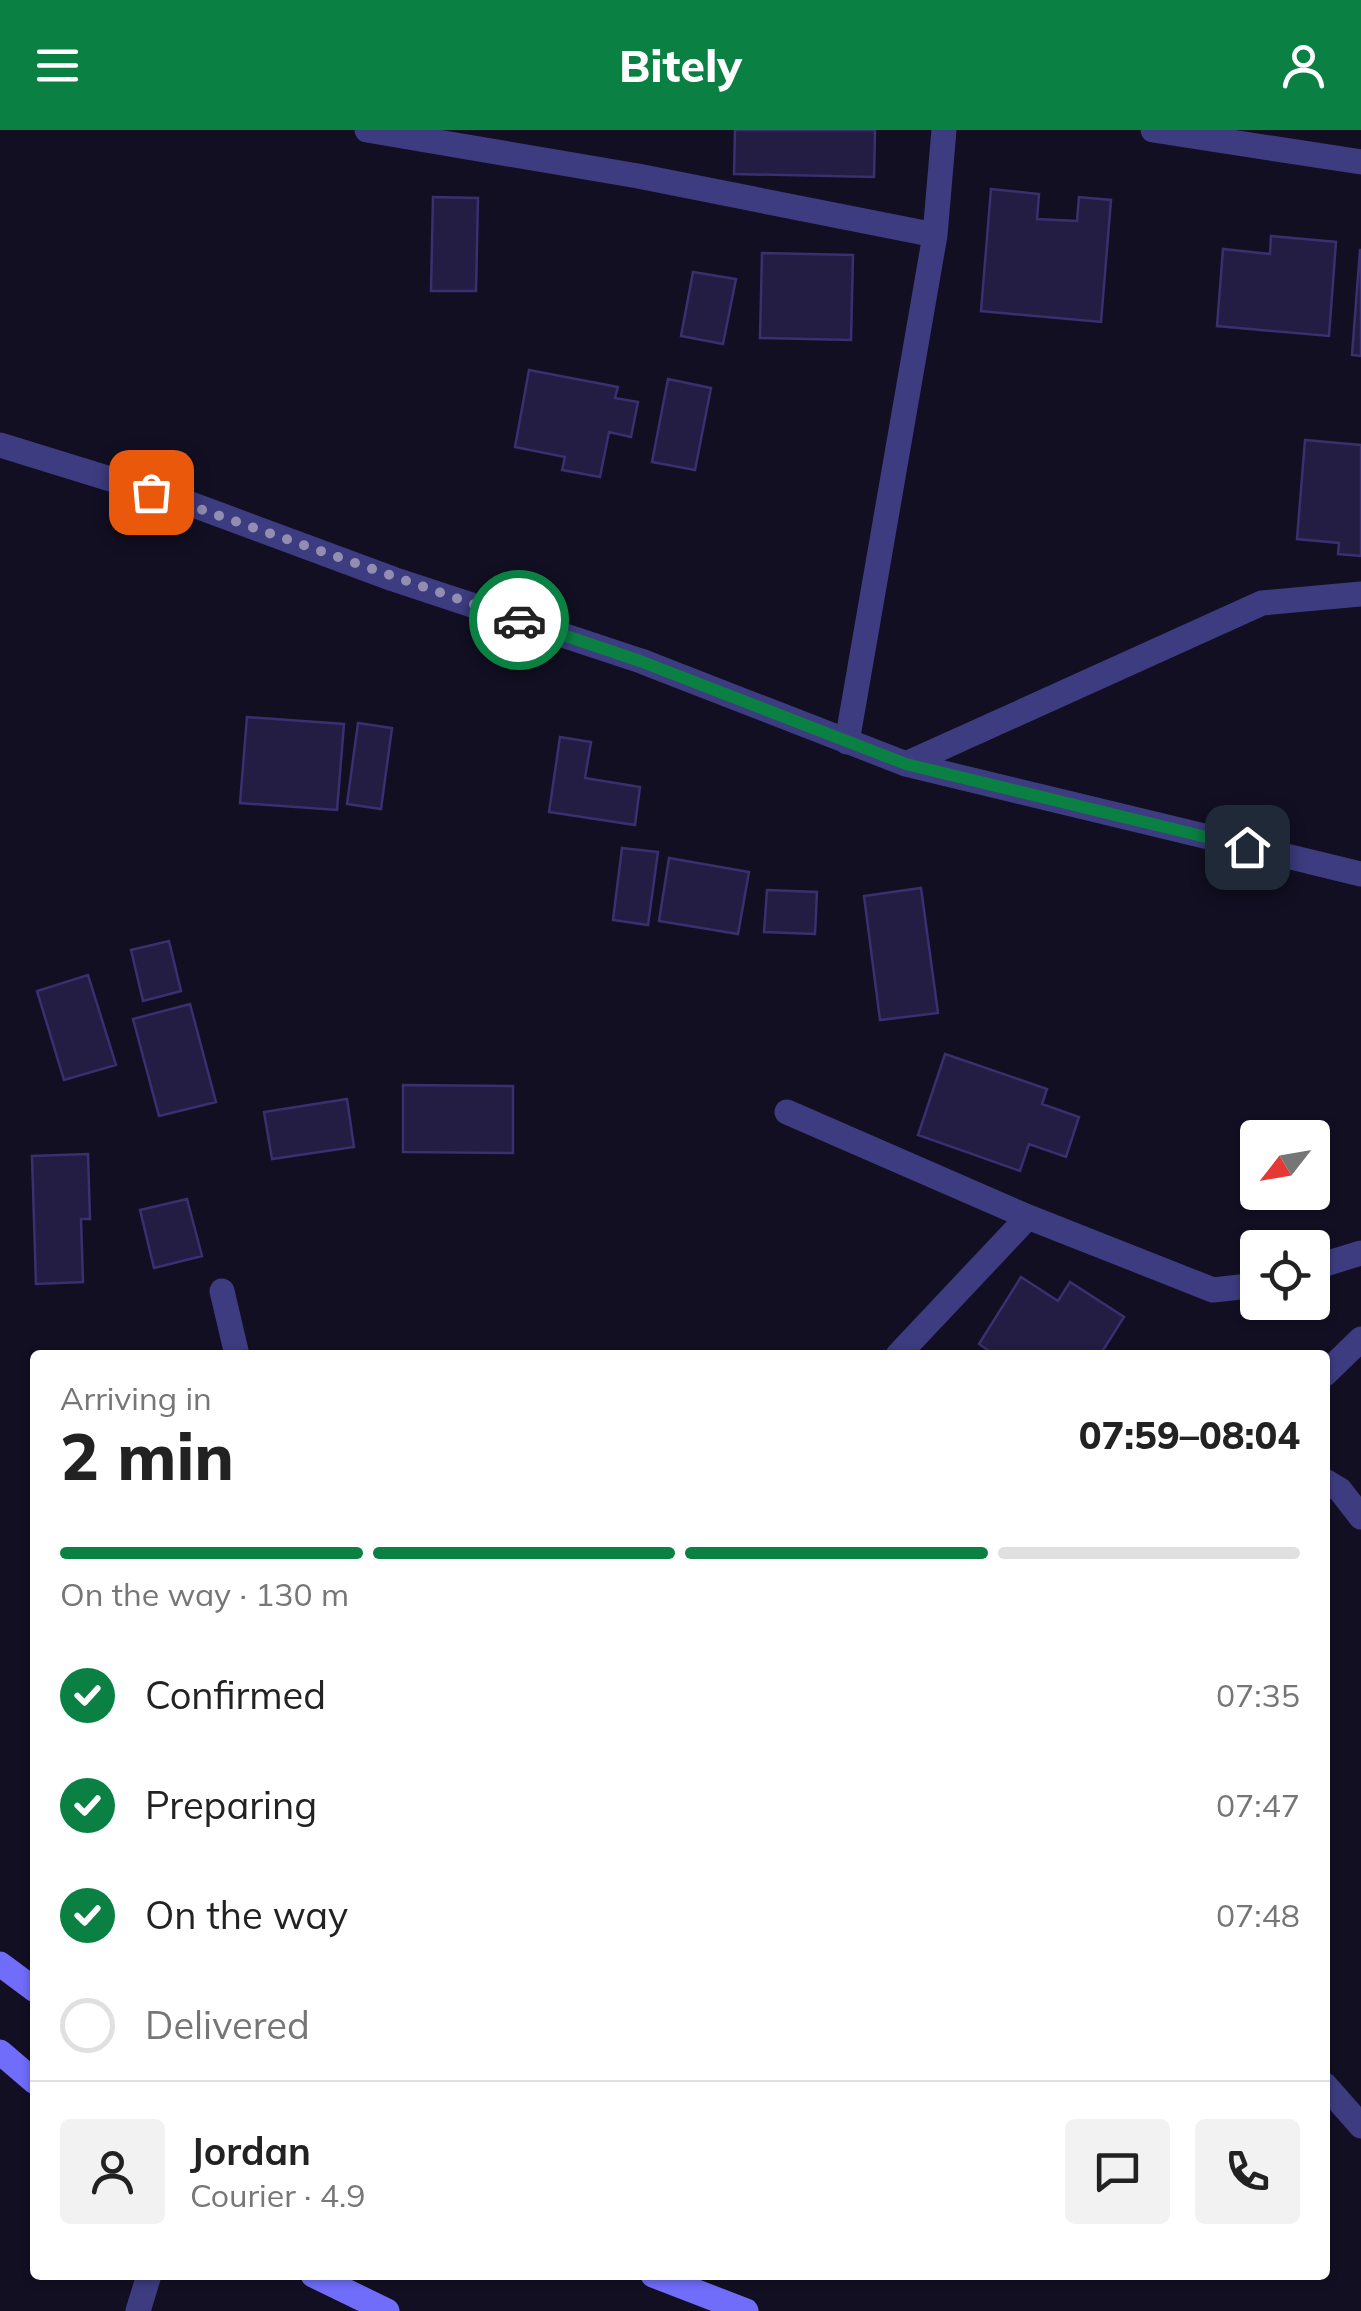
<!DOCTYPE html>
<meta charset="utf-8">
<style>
:root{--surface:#fff;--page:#f2f2f2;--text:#222;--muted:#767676;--line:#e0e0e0;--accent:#0b8043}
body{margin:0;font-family:Mulish,sans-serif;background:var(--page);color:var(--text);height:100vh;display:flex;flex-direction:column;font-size:38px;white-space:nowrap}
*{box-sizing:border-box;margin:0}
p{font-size:32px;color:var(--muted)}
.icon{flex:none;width:55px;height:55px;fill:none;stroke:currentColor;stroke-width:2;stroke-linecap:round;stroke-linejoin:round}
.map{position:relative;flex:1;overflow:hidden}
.panel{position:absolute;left:30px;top:1220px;width:1300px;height:930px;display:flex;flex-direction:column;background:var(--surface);border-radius:10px;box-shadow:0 2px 8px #0004}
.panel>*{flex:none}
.needle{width:65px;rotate:239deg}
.buttons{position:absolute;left:1240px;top:990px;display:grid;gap:20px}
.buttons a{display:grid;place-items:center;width:90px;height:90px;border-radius:10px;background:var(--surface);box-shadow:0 2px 8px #0004;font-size:50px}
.pin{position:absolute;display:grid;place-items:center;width:85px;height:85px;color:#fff;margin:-42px;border-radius:20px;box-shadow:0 5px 15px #0006}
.courier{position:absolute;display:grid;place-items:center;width:100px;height:100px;margin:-50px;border:8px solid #0b8043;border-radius:50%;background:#fff;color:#222;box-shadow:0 2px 12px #0007}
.head em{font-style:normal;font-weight:800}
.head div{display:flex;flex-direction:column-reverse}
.head{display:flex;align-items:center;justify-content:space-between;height:170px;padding:0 30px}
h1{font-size:65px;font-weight:800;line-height:75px}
.bar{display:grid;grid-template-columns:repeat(4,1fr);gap:15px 10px;align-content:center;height:120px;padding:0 30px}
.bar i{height:12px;border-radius:8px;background:var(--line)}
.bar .on{background:var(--accent)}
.bar p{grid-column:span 4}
.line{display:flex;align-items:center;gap:25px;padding:0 30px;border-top:2px solid var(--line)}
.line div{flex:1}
.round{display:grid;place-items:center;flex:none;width:105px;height:105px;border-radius:10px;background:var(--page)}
ol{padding:0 30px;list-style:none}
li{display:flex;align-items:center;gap:30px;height:110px}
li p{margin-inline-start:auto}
li .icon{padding:10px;border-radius:50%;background:var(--accent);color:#fff;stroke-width:4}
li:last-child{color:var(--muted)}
li i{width:55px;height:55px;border:5px solid var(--line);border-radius:50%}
header{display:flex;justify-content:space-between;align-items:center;height:130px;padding:0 30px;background:var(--accent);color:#fff;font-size:45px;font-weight:800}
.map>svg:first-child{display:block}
.building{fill:#231c43;stroke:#3a2f6f;stroke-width:2.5}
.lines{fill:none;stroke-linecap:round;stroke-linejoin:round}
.minor{stroke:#3d3c80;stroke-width:25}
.secondary{stroke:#6f6dfa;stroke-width:25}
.done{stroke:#928eb1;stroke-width:10;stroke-dasharray:0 18}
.route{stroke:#0b8043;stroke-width:12}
</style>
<header><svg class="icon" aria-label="menu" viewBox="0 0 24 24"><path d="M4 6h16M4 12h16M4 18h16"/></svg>Bitely<svg class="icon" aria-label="person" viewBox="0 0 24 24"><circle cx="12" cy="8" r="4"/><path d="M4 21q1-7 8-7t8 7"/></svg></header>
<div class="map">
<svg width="1361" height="2181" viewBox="0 0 1361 2181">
<rect width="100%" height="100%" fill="#120f23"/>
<path class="building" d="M735,0H875L874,47L734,44Z
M991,59L1039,64L1037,89L1077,91L1079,67L1111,70L1101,192L981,181Z
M433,67L478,68L476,161H431Z
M1271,106L1336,112L1329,206L1217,196L1223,119L1270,124Z
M1360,120H1361V226L1352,225Z
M762,123L853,125L851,210L760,208Z
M693,142L736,149L723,214L681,206Z
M529,240L618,257L615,268L638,272L631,307L609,302L600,347L562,340L565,327L515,317Z
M668,249L711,258L695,340L652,332Z
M1305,310L1361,315V426L1338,424L1339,413L1297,409Z
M247,587L344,594L337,680L240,673Z
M358,593L392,598L381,679L347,674Z
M560,607L591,612L585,648L640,657L635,695L549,682Z
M622,718L658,722L648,795L613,790Z
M669,728L749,742L738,804L659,791Z
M921,758L938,883L880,890L864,766Z
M767,760L817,762L815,804L764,802Z
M169,811L181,861L143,871L131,820Z
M88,845L116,935L64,950L37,861Z
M190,874L216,972L159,986L133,889Z
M945,924L1047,959L1042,974L1079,987L1066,1027L1029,1014L1020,1041L918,1005Z
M403,955L513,956V1023L403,1022Z
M347,969L354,1017L272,1029L264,982Z
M88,1024L90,1089H81L83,1152L36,1154L32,1026Z
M187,1069L202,1126L154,1138L140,1080Z
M1021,1147L1058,1171L1070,1152L1124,1187L1100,1225H995L979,1214Z"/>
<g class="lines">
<path class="minor" d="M367,0L638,46L935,105
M1153,0L1361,32
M0,315L188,373L393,449L641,531L906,634L1361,744
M847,612L935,105L944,0
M906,634L1262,473L1361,464
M787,982L1028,1087L1213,1160L1258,1155
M1312,1138L1361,1123
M222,1161L237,1225
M898,1225L1028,1087
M1325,1244L1361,1209
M1325,1351L1340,1360L1361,1387
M1325,1955L1361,1996
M138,2181L149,2145"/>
<path class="secondary" d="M0,1834L35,1860
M0,1922L35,1952
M313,2145L387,2181
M653,2145L746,2181"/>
</g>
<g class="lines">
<path class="done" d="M151,362L519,490"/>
<path class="route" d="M519,490L640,531L906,634L1247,717"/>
</g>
</svg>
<div class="buttons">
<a><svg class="needle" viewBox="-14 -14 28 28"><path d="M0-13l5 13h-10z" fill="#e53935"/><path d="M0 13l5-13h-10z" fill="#767676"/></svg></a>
<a><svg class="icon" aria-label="locate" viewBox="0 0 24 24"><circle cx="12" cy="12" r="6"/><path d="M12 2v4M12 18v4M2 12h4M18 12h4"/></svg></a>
</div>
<div class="pin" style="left:151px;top:362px;background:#ea580c"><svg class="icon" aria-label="bag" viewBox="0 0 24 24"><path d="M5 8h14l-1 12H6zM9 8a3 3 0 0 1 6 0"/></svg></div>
<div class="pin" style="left:1247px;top:717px;background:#1f2937"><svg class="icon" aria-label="home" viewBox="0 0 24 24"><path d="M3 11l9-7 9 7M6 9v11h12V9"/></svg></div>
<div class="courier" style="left:519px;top:490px"><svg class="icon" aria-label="car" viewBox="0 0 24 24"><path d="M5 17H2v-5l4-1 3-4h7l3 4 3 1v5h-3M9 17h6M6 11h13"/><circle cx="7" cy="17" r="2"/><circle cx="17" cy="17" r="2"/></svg></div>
<section class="panel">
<div class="head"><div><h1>2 min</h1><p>Arriving in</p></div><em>07:59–08:04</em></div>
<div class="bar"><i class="on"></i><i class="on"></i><i class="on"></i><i></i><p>On the way · 130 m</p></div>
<ol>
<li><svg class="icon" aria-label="check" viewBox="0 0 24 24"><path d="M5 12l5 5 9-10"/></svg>Confirmed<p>07:35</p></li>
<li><svg class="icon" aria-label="check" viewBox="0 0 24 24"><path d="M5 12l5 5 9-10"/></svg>Preparing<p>07:47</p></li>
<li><svg class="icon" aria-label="check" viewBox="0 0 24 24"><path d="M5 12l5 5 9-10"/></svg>On the way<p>07:48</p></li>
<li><i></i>Delivered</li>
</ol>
<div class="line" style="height:180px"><a class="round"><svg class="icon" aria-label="person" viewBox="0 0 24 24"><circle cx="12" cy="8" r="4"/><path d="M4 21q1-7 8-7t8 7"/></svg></a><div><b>Jordan</b><p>Courier · 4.9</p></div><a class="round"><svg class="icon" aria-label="chat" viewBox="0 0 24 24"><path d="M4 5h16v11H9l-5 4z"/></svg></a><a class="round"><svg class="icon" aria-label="phone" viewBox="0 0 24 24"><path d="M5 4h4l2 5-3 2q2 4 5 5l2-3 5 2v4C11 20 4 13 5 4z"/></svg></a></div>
</section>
</div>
